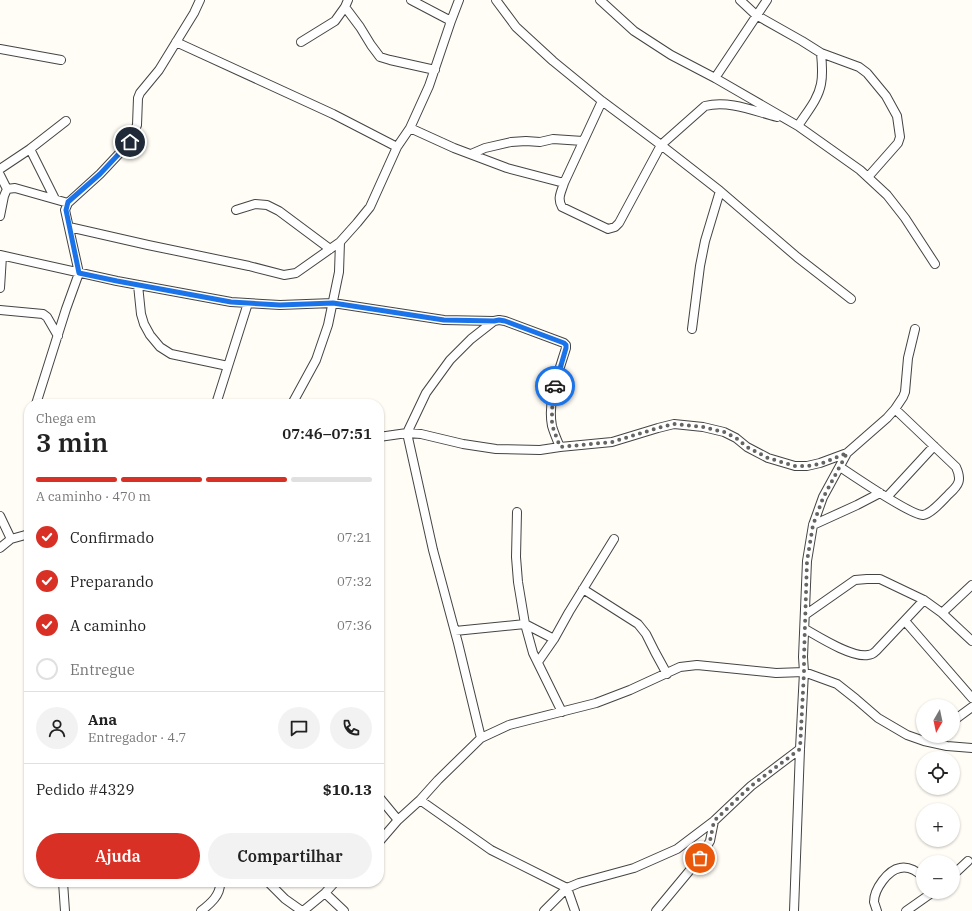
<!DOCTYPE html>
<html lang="pt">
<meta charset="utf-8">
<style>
:root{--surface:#fff;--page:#f2f2f2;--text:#222;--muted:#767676;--line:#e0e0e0;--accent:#d93025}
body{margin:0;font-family:"IBM Plex Serif",serif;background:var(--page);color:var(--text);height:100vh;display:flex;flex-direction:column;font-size:15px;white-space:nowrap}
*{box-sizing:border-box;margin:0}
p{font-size:13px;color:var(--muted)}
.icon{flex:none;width:22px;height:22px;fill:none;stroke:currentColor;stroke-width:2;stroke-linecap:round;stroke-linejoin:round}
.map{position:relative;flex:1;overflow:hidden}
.side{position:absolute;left:24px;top:399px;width:360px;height:488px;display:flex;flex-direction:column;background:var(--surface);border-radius:16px;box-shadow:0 1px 3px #0004}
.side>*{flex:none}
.needle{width:26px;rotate:189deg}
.tools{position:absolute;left:916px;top:699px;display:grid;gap:8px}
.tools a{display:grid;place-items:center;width:44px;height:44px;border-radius:50%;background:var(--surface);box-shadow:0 1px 3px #0004;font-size:20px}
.pin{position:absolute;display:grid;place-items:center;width:34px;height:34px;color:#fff;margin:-17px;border:2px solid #fff;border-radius:50%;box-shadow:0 1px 4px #0007}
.courier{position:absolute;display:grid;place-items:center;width:40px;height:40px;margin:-20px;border:3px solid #1a73e8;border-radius:50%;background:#fff;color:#222;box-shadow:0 1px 5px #0007}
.overview em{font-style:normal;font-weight:600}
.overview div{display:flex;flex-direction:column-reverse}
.overview{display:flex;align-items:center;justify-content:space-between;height:68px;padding:0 12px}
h1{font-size:26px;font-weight:600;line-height:30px}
.bar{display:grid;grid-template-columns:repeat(4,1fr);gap:6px 4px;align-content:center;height:48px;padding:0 12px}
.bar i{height:5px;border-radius:3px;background:var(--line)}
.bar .on{background:var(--accent)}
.bar p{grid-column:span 4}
.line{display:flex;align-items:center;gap:10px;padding:0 12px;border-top:1px solid var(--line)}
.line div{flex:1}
.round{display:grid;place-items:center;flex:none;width:42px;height:42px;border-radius:21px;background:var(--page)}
ol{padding:0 12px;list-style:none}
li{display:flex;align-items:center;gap:12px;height:44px}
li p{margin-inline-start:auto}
li .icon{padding:4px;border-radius:50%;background:var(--accent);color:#fff;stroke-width:4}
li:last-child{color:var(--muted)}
li i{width:22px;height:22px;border:2px solid var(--line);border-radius:50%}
.button{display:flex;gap:8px;margin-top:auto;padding:8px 12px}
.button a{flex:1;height:46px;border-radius:24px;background:var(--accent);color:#fff;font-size:16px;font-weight:600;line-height:46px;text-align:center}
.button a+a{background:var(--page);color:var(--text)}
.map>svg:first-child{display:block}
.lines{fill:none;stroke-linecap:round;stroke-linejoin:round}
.street-casing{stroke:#444;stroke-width:10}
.street{stroke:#fff;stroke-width:8}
.done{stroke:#646461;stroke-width:4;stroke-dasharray:0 7.2}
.route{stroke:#1a73e8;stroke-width:5}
</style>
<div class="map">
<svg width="972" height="911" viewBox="0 0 972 911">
<rect width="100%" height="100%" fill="#fffdf5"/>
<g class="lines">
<defs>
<path id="street" d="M411,0L451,21
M496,0L516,27L553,61L602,101L661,145L720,191L797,257L851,299
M600,0L634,31L671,55L715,78L798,126L860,170L887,195L905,218L935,264
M740,0L756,15L802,41L821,53L859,67L867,73L886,96L897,116L900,137L898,143L868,177
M345,7L360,27L371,45L380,57L390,60L435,70
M176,42L333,114L397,147
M301,42L335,21L345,7L348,0
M0,49L61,60
M715,78L767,0
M602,101L564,183C561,193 557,198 562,207L608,229L615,227L619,223L661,145L705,106C729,100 754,111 777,117
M798,126C806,113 818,100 821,84C823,74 822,63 821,53
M410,128L454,148L507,168L564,183
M30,149L55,199
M471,154L485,148L511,142L526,141L540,142L553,139L583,141
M0,169L30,149L66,121
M0,175L7,189
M236,210L255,204L267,205L279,211L330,249
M0,216L4,196L7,189L15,188L68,203
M69,227L148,245L249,266L284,275L296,273L340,242
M0,255L117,281L231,302L280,305L333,303L444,320L494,321
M138,285L141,314L144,324L150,335L160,347L171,354L228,366
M0,288L2,256
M0,310L43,314L47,317L58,336
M692,329L700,266L705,241L720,191
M36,404L66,309L79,273L65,210L68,203L100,174L130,142L137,125L138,98L140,93L159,70L194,13L200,0
M216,404L248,303
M292,404L316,360L328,325L339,272L340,242L357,223L370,207L397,147L410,128L429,86L451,21L459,0
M379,437L407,433L421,434L463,444L496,449L540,450L560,447L612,442L658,428L674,424L703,427L724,432L736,438L747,447L768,458L795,466H807L820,463L847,453
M840,467C852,475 912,516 923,515C931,514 943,500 949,494C959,485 962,480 956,467L895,409
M887,497L934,446
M517,512L516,557L518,582L525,624L533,653L562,712
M0,516L11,539
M813,525L857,505L880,493
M0,548L11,539L29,534
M583,589L638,624L646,634L655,652L667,674
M942,613L972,641
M805,615L855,580L867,579H880L924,600L942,613L972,585
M905,621L972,698
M805,629C819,637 852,658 868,655C871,655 874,653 876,651L924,600
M455,631L525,624L554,639
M538,662L554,639L569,612L614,539
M953,721L972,707
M481,738L458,643L433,550L407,433L426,393L450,360L471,339L494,321L499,320L505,321L564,343L566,345V348C559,371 547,401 552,426C554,433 557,440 560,447
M379,797L398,820
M420,800L491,850L567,888L575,911
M379,842L398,820L420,800L438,780L481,738L509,725L596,703L630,690L680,667L697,665L776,673L804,672L837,684L856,699L878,718L907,735L924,741L947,746L972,748
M953,875L968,861
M63,882L65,911
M268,882L285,899L302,911
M325,893L344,911
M201,911C210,904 221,895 220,882
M303,911L325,893L335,882
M544,911L567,888L579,883L634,868L677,849L714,821L751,786L800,749
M656,911L700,858L710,841L714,821
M794,911L800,749L804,672L803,657L807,561L813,525L823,497L847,453L887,418L895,409L903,397L905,392L908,358L915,329
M877,911C876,908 875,905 874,902C874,889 888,870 900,868C909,866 918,872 923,877
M906,911L933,892"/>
</defs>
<use href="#street" class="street-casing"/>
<use href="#street" class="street"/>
</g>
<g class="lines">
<path class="done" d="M555,386L552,409V425L560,447L612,442L658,428L674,424L703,427L724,432L736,438L747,447L768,458L795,466H807L820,464L847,453L823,498L813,525L807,561L804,657V672L800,749L751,786L714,821L710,841L700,858"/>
<path class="route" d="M130,142L100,174L68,202L66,210L79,273L117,281L231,302L280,305L333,303L444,320L494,321L499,320L505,321L564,343L566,345V348L555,386"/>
</g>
</svg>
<div class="tools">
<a><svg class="needle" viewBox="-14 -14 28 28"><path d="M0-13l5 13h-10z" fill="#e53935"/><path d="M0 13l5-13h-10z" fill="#767676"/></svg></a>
<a><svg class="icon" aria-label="locate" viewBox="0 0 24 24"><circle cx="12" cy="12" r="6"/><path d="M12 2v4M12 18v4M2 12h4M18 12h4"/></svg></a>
<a>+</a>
<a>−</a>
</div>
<div class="pin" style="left:700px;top:858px;background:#ea580c"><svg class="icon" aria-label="bag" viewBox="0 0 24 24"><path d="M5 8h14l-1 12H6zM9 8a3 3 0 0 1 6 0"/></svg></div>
<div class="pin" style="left:130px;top:142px;background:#1f2937"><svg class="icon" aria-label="home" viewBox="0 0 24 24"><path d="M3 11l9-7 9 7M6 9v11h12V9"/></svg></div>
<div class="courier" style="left:555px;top:386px"><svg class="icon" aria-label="car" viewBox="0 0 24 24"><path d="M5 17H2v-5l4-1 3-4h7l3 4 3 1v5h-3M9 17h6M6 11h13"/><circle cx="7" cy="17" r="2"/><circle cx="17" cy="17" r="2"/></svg></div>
<section class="side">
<div class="overview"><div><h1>3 min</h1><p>Chega em</p></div><em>07:46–07:51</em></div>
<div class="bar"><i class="on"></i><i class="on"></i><i class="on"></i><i></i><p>A caminho · 470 m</p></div>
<ol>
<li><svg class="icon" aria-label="check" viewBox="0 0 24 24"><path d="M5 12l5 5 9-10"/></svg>Confirmado<p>07:21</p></li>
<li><svg class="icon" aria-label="check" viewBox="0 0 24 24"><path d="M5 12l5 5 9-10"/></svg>Preparando<p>07:32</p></li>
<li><svg class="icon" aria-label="check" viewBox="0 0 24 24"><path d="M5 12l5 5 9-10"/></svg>A caminho<p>07:36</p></li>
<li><i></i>Entregue</li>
</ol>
<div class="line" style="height:72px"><a class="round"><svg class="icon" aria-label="person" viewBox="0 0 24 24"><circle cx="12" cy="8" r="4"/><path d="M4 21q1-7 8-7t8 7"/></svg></a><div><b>Ana</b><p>Entregador · 4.7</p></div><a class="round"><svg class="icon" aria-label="chat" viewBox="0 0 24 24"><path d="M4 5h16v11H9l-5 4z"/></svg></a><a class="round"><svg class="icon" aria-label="phone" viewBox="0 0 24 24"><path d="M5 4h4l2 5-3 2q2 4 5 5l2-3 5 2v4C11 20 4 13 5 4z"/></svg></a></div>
<div class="line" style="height:52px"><div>Pedido #4329</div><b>$10.13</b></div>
<div class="button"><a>Ajuda</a><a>Compartilhar</a></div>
</section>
</div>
